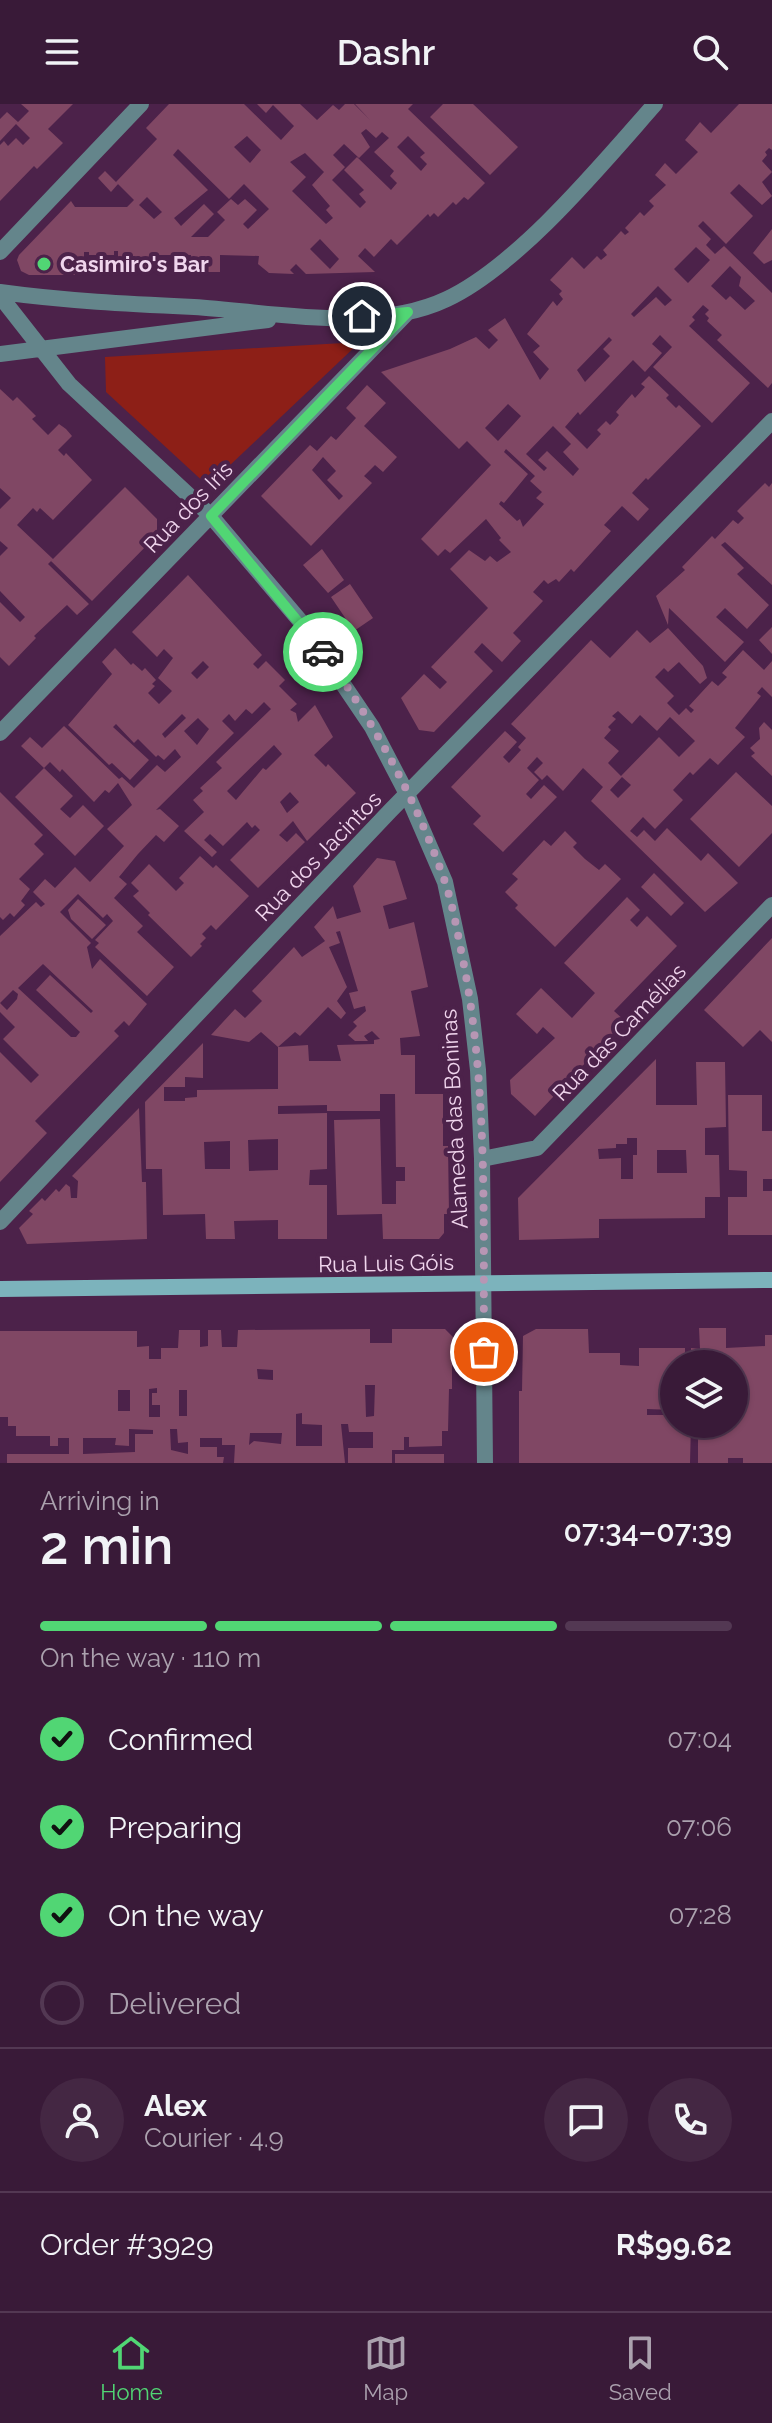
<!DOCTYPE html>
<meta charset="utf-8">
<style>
:root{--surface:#391a38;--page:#442743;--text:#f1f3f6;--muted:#aba1ae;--line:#533853;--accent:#51d674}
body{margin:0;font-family:Raleway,sans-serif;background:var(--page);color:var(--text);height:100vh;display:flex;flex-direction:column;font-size:30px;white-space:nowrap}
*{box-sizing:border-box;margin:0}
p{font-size:26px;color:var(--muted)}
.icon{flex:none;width:44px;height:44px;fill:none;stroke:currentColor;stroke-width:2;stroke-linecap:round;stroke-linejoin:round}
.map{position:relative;height:1359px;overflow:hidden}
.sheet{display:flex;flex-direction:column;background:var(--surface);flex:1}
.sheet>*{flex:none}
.controls{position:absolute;left:660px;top:1246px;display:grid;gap:16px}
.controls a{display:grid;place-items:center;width:88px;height:88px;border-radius:50%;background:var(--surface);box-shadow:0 2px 6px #0004,0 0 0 2px var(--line);font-size:40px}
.pin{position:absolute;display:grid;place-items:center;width:68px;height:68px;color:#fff;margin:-34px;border:4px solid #fff;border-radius:50%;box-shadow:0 2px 8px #0007}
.courier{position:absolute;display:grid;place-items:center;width:80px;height:80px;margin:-40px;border:6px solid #51d674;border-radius:50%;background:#fff;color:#222;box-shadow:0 2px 10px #0007}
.head em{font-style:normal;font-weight:600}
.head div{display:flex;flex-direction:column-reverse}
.head{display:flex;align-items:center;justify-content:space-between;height:136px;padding:0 40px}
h1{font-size:52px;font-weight:600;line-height:60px}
.bar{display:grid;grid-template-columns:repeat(4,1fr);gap:12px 8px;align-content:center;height:96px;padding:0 40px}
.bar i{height:10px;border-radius:6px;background:var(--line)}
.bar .selected{background:var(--accent)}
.bar p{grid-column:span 4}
.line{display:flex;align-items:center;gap:20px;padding:0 40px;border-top:2px solid var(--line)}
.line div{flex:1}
.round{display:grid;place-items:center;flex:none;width:84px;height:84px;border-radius:42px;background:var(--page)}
ol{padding:0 40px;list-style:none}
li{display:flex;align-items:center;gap:24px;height:88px}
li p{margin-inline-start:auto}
li .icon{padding:8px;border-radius:50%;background:var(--accent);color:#111;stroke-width:4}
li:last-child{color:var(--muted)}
li i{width:44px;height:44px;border:4px solid var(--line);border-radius:50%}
header{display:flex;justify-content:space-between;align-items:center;height:104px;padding:0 40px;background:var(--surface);font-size:36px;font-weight:600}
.tabs{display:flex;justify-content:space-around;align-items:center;height:112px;border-top:2px solid var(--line);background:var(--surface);font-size:22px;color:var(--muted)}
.tabs a{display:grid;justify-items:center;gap:4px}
.tabs .selected{color:var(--accent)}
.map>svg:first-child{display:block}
.green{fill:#8d1f17}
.building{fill:#804764;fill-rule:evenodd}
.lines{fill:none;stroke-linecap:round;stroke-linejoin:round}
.street{stroke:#64858b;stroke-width:16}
.secondary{stroke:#7cb3bc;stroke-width:16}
.done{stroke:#b796b4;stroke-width:8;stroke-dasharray:0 14.4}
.route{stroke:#51d674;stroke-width:10}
.poi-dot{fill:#51d674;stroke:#4c224a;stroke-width:3}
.labels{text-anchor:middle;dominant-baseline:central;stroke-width:8;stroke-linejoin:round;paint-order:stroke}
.poi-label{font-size:22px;font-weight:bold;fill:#f0d5ed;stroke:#4c224a;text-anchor:start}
.street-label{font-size:22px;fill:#f0d5ed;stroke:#4c224a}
</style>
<header><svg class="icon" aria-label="menu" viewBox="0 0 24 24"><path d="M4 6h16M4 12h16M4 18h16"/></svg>Dashr<svg class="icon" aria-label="search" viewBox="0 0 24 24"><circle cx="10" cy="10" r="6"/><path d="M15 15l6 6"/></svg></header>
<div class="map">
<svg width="772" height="1359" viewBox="0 0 772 1359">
<rect width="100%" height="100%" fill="#4c224a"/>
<path class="green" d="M360,238L208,382L106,288L105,253Z"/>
<path class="building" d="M21,0H73L48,25L63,39L37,65L34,62L0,97V41L4,37L8,42L16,34L23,41L30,34L16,20L0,37V15L7,8L18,18L29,7Z
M169,0H244L281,36L294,22L273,1L266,9L257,0H300L317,16L333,1L339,6L345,0H354L370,16L355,0H413L408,5L485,79L468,96L464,93L456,101L453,98L438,113L434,109L430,113L428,110L397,141L391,135L374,153L365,144L358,152L375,168L306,170L296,160L290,166L294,170L269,169L258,160L259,152L220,151V168H191V151H154L155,167H129L128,153H118V147H114V151H89V148H84V153H75V171H29L21,167L17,156L19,151L71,97L75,103H127L134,96L116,78L157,35L146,24ZM366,25L376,34L382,28L389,34L374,48L394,67L390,72L397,79L391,86L357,53L344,66L364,86L359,90L366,98L360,104L332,76L345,63L333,51L344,40L359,54L370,43L361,29ZM247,32L261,46L250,59L234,43ZM408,32L425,49L420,53L427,60L421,67L397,43ZM178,45L229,95L244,80L269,105L248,125L243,120L257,106L245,95L238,101L231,95L217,108L225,116L208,133H191L214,110L204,100L181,122L174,114L208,86L173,51ZM305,49L324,68L312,81L330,102L326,106L333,114L326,120L292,87L306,73L290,58ZM147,93L162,108L154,115L139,101ZM320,135L339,155L330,165L310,145Z
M443,0H473L518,43L490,71L430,13Z
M739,0H772V46L769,44L765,48L767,51L762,57L772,68L762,78L772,92L762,101L739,80L730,89L753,112L726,140L703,117L698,122L711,135L706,141L715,150L724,142L772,189V279L768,284L717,236L722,231L707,217L709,214L705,210L709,206L703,201L692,213L695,216L689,222L750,279L712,319L653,263L672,243L660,231L652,240L662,249L645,268L633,256L580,311L578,308L565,323L587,345L601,330L597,326L606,317L610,321L615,316L619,311L616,308L632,290L635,294L645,283L641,280L649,272L669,291L666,294L676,304L679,301L701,322L648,376L646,374L632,389L649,405L638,417L622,402L604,421L611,427L574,468L571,465L559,478L556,475L548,480L544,476L533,488L543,497L513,529L521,537L502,558L482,539L474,548L493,567L434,628L419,626L401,594L424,570L440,585L447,578L431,563L488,504L450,465L469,446L485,457L490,452L497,458L511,448L499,436L501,434L486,415L450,449L445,445L438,452L421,435L491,361L467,337L459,345L381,268L450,245L476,233L489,245L498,236L488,226L505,214L540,276L549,265L533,248L540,242L527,230L553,197L557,202L563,195L559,190L562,187L550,176L572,153L584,165L597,152L601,156L607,151L603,146L606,143L621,127L625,131L629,128L625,124L640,108L644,112L654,102L649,97L666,81L655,71L665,59L676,70L698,48L685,36L700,18L711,29ZM696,143L710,156L688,179L674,165ZM730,162L741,173L739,182L755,197L745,206L730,192L726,196L711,182ZM658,182L672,196L665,202L656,193L634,213L631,210ZM609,233L612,236L603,245L610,252L585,278L577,266ZM508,300L521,312L498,337L485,324ZM553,322L571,340L563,348L579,365L573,372L547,347L538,356L547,364L544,367L526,350ZM506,345L535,372L530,377L542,388L536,394L544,400L523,423L520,415L517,417L499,400L501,397L504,399L528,370L504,348Z
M105,67L118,80L111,88L98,74Z
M772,125V156L764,160L753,149Z
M367,281L386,299L364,322L397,353L383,368L375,361L364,372L372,379L311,442L261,392L310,341L317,347L331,332L336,336L356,314L346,304ZM323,353L336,367L327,376L343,392L339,396L312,366Z
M0,285L13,297L17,293L36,312L32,315L48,331L59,320L66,325L72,332L58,346L64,352L66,349L92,376L53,416L40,404L37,408L33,404L17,421L53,455L48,460L89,500L77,511L67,501L34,532L36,534L9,562L0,553V498L20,518L25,513L0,487V452L8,444L0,437V405L11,394L0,384Z
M765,379L769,383L772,379V481L725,438L721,441L744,464L737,470L769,501L747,525L725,504L716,513L744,538L725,558L669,504L668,521L656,492L685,466L682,463L712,432L715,435L733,416L738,420L744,414L737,407Z
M125,383L157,415V431L92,497L51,457Z
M322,445L344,476L328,489L303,461Z
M188,471L262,551L253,560L258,565L266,557L285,576L279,582L297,600L290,606L296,609L298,618L315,601L333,633L314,651L326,663L328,660L356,689L307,737L293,717L279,731L287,738L296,729L305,738L258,784L230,756L260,726L255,721L252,724L247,718L223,742L210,730L204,736L217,748L212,753L184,727L204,708L193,696L203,687L200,684L222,664L216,658L271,605L264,598L252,610L246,605L235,617L229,610L222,617L234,629L156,706L160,705L179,722L164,738L156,731L138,750L119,773L127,780L114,794L143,822L137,828L174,863L147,892L95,843L99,839L95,836L113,817L107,810L103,814L78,790L60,808L91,839L87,843L92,865L100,855L147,900L129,922L124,917L114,927L119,932L35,1017L47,1029L0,1078V948L31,979L39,971L3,935L15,923L0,908V832L36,798L41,803L45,800L33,788L45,775L55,784L75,763L90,778L124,742L107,725L132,701L118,679L109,689L105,686L94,698L62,665L60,668L50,658L44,664L73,692L60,705L70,714L83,701L104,722L75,752L15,693L44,664L21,642L30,633L42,644L64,622L119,675L122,673L134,684L157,661L165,668L181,653L175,645L164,656L158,651L156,653L138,635L134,639L116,620L113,623L149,656L130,676L112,659L109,661L68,621L112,570L102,558L115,544L131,561L133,559L142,567L145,564L156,576L152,580L155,582L148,589L159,600L172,587L158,574L173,554L164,545L157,553L132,528ZM203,557L209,563L197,575L191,569ZM182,610L186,614L165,634L162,630ZM198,614L209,625L197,641L184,627ZM274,641L282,650L266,666L263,664L236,696L227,687ZM290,688L299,698L287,709L280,698ZM43,860L93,907L91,909L50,871L36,886L80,928L76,933H71L18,884ZM13,886L18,890L17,895L7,906L0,899Z
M350,480L373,514L354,527L331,493Z
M772,523V550L759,536Z
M668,524L703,562L707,574L700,580L679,558L668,568L664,564L655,573L674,592L667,599L679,611L686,604L691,609L694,606L689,602L712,577L718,582L727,573L722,569L743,546L764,566L772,557V593L762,583L757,589L761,592L735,624L745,633L718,661L710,654L693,671L690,668L673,686L683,696L655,725L643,713L630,727L637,733L644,726L655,737L667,724L701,757L708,749L738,779L705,808L591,697L603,683L583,664L563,687L547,671L542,676L534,668L543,659L537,653L527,664L539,676L526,690L531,695L544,681L557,693L503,748L473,720L481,712L451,683L505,627L517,638L503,653L509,659L521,646L518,643L526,634L511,620L591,536L610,554L637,526L650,539ZM618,607L632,620L640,611L657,627L670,613L695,637L679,653L659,633L621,672L608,659L619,647L604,634L611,626L608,623L616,615L612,612ZM622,673L631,681L618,694L610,686Z
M764,618L772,626V672L751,652L755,649L750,644L760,635L759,624Z
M736,668L772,702V729L739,763L690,715Z
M0,688L43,731L34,740L44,750L19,775L30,785L21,797L25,801L14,813L10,809L3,816L0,813Z
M565,727L577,739L573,743L585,755L599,766L605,760L621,775L555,843L515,804L518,801L505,788L518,775L512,770L544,736L551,742Z
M200,752L213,764L216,761L249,792L216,826L211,821L202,830L206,834L200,840L202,842L191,853L148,811L150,809L133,792L139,787L131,779L149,760L176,787L184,779L179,774Z
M377,754L395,757L407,795L383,802L389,825L414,818L425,868L428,883L411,887L420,932L400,934L401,951H415V990H443V1042H448L449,1110H444V1129L439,1135H383L382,1110L337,1111L334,1016L380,1015L382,1100H396V1077H405V1063H396L395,990H380V1007H327V1001L278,1002V1010L327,1009V1065L310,1066L309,1081H327V1135H278V1116L234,1117L235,1135H206L205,1110L163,1111L162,1065H146L145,998L203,939V974L185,973V983H164V997H185V994L197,993V986L278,985V943L261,928L249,938L211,931L235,905L245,914L262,897L252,887L294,843L302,853L325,837L314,823L333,802L337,815L361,808L353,782ZM340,827L358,887L349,889L354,905L365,902L366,907L353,918L357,922L348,931L355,937H368L364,932L372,927L380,935L374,936V940L337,941L341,957H309L308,941L278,943L295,928L300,932L328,903L341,915L346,909L337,897L347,883L329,843L340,839L336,828ZM278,1035V1066L249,1067L248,1036ZM230,1037V1065H205L204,1038Z
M654,769L684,799L671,812L641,783Z
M627,793L640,806L630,816L637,823L647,812L677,842L614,907L625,917L535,1012L511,990L510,976L555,934L543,923L537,930L516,910L541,884L572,914L595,889L564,859Z
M78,795L106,821L92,835L71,815L68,806Z
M772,834V938L760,926L743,943L704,906Z
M656,955V1001H697L696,958H725L726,1023L705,1024V1051H719L720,1093H705V1114L599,1115V1134L519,1136L518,1094ZM627,1034H637V1051H633V1075H621V1054L599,1055L598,1045L616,1044V1040H627ZM657,1046H686L687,1069H657Z
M728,991H762V1027H772V1075H763V1087H772V1131H728V1093H747V1067L729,1066Z
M139,1004L142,1078H146L147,1135L27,1140L19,1124L33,1110L29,1107L42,1094L45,1097L56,1085L59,1088L66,1080L70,1083L71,1094H77L78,1077L72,1072Z
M699,1224H726V1244L765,1242V1231H772V1359H743V1354H728V1359H698V1320H734V1260H691V1244L700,1245Z
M370,1225V1239H392V1225H445L455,1235V1240H452V1285H449L448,1327H442V1342L409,1343V1333H404V1346H392V1359H348V1344H373V1328H349L348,1320H341L345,1359H234L235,1341H222V1334H200V1343H217V1353H224L223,1359H7V1350H69V1334H58V1342H50V1332H16V1322H8V1313H0V1227H137V1243L149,1242V1255H161V1244H178L179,1226H200V1243L208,1242V1226H221L222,1243H237L238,1226ZM257,1265L273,1266V1276L258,1275ZM365,1281H375L374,1312L366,1313ZM157,1284V1289H152V1301H160V1313H149V1285ZM118,1286H130V1307H118ZM179,1286H187V1312H179ZM302,1309V1320L322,1321V1342H296V1310ZM129,1325L153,1326V1330H135V1348L83,1350V1334H116L115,1341L129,1342ZM170,1325H177L178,1339L188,1338V1350L171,1346ZM250,1329H282L281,1340L254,1337L249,1341Z
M536,1225H588L589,1249H620V1261L639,1262V1244H685V1260H674V1306L647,1305V1311H674V1320H691L690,1359H519V1287H522L523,1232Z
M395,1350H444V1359H395Z"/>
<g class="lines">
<path class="street" d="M0,148L141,0
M0,188C65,197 129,200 194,203C273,208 373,230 447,195C519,161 602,60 655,0
M0,192L69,280L211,412L301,518L372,623L407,690L445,778L470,895L478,966L482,1055L485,1359
M0,250L268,216
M0,629L408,208
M482,1055L537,1044L772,801
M0,1118L390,707L772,317"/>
<path class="secondary" d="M0,1185L772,1176"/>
</g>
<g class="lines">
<path class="done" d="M323,548C374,618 417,697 445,778C454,805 458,833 464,861C488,988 483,1119 484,1248"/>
<path class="route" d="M323,548L211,412L408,208L362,212"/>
</g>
<circle class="poi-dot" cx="44" cy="160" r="8"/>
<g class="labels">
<g class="poi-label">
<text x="60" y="160">Casimiro's Bar</text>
</g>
<g class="street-label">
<text transform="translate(188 403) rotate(-46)">Rua dos Iris</text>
<text transform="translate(318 752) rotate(-46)">Rua dos Jacintos</text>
<text transform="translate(619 928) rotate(-46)">Rua das Camélias</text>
<text transform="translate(454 1015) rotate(-93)">Alameda das Boninas</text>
<text transform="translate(386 1159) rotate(-1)">Rua Luis Góis</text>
</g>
</g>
</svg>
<div class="controls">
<a><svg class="icon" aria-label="layers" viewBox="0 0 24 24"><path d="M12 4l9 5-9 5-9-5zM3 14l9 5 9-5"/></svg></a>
</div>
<div class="pin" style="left:484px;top:1248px;background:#ea580c"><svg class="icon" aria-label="bag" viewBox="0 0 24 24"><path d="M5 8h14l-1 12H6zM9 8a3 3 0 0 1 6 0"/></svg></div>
<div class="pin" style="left:362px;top:212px;background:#1f2937"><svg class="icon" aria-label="home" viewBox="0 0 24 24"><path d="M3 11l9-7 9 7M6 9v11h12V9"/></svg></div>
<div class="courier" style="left:323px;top:548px"><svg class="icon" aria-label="car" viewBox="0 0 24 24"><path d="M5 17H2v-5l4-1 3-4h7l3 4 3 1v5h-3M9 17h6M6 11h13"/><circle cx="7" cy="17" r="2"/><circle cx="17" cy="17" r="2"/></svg></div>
</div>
<section class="sheet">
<div class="head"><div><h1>2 min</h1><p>Arriving in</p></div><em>07:34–07:39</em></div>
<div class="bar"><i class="selected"></i><i class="selected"></i><i class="selected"></i><i></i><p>On the way · 110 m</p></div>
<ol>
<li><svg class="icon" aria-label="check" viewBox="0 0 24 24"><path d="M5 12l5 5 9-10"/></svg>Confirmed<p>07:04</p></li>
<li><svg class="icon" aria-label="check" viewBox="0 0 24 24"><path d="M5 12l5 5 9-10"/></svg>Preparing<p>07:06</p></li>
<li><svg class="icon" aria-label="check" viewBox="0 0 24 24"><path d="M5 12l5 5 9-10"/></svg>On the way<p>07:28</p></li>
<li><i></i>Delivered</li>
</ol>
<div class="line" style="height:144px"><a class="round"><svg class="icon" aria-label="person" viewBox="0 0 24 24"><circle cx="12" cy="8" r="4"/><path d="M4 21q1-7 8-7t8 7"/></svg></a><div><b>Alex</b><p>Courier · 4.9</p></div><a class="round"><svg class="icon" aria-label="chat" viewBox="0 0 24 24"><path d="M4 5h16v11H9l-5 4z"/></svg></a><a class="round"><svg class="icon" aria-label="phone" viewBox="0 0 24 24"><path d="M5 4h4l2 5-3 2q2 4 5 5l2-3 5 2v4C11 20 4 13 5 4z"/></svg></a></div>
<div class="line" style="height:104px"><div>Order #3929</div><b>R$99.62</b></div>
</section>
<nav class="tabs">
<a class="selected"><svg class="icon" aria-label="home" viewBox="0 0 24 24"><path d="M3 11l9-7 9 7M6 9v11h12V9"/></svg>Home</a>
<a><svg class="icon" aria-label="map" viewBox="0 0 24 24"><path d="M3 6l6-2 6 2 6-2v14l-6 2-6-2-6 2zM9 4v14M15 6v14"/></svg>Map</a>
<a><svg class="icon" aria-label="saved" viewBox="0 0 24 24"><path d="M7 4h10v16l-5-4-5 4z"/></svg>Saved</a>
</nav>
